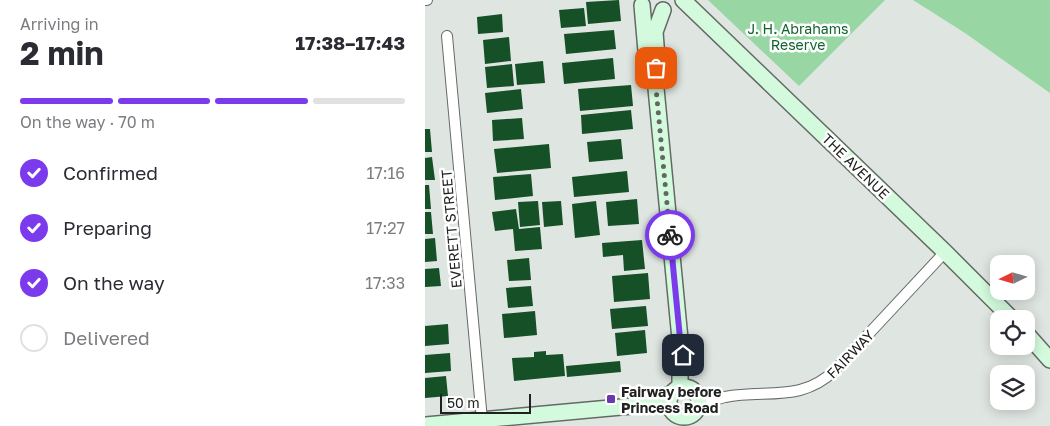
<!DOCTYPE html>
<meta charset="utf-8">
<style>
:root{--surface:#fff;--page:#f7f7f7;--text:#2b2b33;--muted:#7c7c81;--line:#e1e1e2;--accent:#7c3aed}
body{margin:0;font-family:"Golos Text",sans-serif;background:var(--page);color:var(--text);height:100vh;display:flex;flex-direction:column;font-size:19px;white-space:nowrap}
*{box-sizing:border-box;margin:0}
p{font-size:16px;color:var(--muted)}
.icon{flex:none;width:28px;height:28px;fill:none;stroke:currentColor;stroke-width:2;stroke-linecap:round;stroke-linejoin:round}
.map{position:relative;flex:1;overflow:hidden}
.panel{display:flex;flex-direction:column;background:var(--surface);width:425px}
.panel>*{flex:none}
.needle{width:32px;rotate:265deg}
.buttons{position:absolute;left:565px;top:255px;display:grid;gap:10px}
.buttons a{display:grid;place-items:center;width:45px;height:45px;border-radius:10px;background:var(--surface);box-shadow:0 2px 12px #0003;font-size:25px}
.scale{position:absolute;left:15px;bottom:12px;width:91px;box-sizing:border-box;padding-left:5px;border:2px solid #202220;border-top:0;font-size:14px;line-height:18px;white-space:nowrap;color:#202220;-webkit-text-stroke:4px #fff;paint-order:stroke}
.pin{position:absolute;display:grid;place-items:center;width:42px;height:42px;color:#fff;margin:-21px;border-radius:10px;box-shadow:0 2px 8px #0006}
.courier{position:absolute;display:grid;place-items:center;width:50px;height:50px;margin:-25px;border:4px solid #7c3aed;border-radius:50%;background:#fff;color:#222;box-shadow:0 1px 6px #0007}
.summary em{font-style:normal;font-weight:700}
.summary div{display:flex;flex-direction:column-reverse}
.summary{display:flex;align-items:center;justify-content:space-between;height:85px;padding:0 20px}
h1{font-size:32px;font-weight:700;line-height:38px}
.bar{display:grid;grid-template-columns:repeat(4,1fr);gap:8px 5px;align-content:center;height:60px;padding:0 20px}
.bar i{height:6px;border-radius:4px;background:var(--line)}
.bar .selected{background:var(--accent)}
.bar p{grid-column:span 4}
ol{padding:0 20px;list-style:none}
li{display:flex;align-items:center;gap:15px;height:55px}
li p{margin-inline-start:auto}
li .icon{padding:5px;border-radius:50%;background:var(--accent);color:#fff;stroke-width:4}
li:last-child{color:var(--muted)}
li i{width:28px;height:28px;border:2px solid var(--line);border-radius:50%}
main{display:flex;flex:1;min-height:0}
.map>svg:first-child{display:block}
.green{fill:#98d7a3}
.building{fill:#155027}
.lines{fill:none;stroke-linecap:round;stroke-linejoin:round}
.street-casing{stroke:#656965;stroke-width:12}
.secondary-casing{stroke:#656965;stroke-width:18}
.street{stroke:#fff;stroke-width:10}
.secondary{stroke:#d3fadd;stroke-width:15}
.done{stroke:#636663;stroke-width:5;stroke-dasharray:0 9}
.route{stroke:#7c3aed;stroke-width:6}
.poi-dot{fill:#6c37ae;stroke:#fff;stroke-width:2}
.labels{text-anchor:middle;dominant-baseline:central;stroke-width:5;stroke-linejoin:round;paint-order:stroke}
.park-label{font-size:14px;fill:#11642e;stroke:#fff}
.street-label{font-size:14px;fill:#202220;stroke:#fff}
.poi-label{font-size:14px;font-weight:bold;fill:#202220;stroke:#fff;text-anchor:start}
</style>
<main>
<section class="panel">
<div class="summary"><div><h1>2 min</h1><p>Arriving in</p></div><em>17:38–17:43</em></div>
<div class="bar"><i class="selected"></i><i class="selected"></i><i class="selected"></i><i></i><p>On the way · 70 m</p></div>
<ol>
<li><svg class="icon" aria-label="check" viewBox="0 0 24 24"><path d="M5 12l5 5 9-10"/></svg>Confirmed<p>17:16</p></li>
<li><svg class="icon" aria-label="check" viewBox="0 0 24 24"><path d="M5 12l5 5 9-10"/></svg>Preparing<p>17:27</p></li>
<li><svg class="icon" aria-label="check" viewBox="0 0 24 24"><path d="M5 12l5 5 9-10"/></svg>On the way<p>17:33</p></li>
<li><i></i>Delivered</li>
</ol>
</section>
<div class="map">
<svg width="625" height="426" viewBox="0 0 625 426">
<rect width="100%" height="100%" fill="#dfe5e0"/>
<path class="green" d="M283,0H460L374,86Z
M488,0H625V93L540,33Z"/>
<path class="building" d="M194,0L196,21L163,24L161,2Z
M159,8L161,26L136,28L134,10Z
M77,14L78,32L53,34L52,17Z
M189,30L191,49L141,54L139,34Z
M84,37L86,61L60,64L58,40Z
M188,58L190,79L139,84L137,63Z
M118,61L120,83L92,85L90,64Z
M87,64L89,86L62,88L60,67Z
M206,85L208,106L155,111L153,89Z
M96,89L98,109L62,113L60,93Z
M206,110L208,129L157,134L156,115Z
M97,118L99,139L68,141L67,120Z
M0,129H5L7,152H0Z
M196,139L198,159L164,162L162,142Z
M124,144L126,168L72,173L69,149Z
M7,157L10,180H0V158Z
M202,171L204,192L149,197L147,177Z
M106,174L108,196L70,200L68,177Z
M0,185H4L6,209H0Z
M212,199L214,224L183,226L181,202Z
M113,201L115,225L95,227L93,202Z
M136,201L138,225L119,227L117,202Z
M171,201L175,235L150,238L147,204Z
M91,209L94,229L115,227L117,249L90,251L88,229L70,231L67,212Z
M0,212H6L8,234H0Z
M10,238L12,261L0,262V239Z
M217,240L220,269L199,271L198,255L178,257L177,243Z
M104,258L106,280L84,281L82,260Z
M14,268L16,286L0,287V269Z
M223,273L225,299L189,302L187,276Z
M106,286L108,306L83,308L81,288Z
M221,306L223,326L187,329L185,309Z
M110,311L112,335L79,338L77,314Z
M23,324L24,344L0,346V326Z
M220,330L222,353L192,356L190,333Z
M121,351V355L138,354L140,376L89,381L87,358L109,357V352Z
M25,353L26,371L0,373V355Z
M195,361L196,372L142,377L141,366Z
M21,376L23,396L0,398V378Z"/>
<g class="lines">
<defs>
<path id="street" d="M0,0H2
M22,36L57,420
M271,392L298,397
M274,406C282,403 291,399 300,397C341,389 376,403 410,370L520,252"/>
<path id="secondary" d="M258,0L520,252L587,319
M217,5L221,51L226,65
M238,10L230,32L232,58L230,78L255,339V387
M601,333L625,360
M244 402a15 15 0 1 1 30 0a15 15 0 1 1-30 0Z
M0,425L218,405L246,394"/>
</defs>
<use href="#street" class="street-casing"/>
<use href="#secondary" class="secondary-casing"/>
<use href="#street" class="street"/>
<use href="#secondary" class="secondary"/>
</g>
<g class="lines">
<path class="done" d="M231,68L230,78L245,235"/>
<path class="route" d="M245,235L255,338L258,355"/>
</g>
<rect class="poi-dot" x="181" y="394" width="10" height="10" rx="2.5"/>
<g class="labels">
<g class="park-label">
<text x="373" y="28">J. H. Abrahams<tspan x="373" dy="16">Reserve</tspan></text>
</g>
<g class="street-label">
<text transform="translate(431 166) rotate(44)">THE AVENUE</text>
<text transform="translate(26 229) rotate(-95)">EVERETT STREET</text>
<text transform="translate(425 354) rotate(-46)">FAIRWAY</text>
</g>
<g class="poi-label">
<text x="196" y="391">Fairway before<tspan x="196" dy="16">Princess Road</tspan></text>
</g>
</g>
</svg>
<div class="buttons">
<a><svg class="needle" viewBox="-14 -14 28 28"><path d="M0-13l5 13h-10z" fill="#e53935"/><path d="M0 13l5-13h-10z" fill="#7c7c81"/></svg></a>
<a><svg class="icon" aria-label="locate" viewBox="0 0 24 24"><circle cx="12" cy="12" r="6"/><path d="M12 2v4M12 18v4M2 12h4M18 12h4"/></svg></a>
<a><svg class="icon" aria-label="layers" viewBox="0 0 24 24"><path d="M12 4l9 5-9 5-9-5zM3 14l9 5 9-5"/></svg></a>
</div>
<div class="scale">50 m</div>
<div class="pin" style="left:231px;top:68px;background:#ea580c"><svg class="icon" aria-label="bag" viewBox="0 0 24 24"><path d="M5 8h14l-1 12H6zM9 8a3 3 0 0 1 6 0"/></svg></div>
<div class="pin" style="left:258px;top:355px;background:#1f2937"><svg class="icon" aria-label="home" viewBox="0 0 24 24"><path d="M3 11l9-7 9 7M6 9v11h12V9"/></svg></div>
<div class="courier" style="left:245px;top:235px"><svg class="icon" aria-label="bike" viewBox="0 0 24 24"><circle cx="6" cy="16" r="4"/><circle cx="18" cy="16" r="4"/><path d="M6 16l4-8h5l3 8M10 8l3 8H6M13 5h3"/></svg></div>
</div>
</main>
